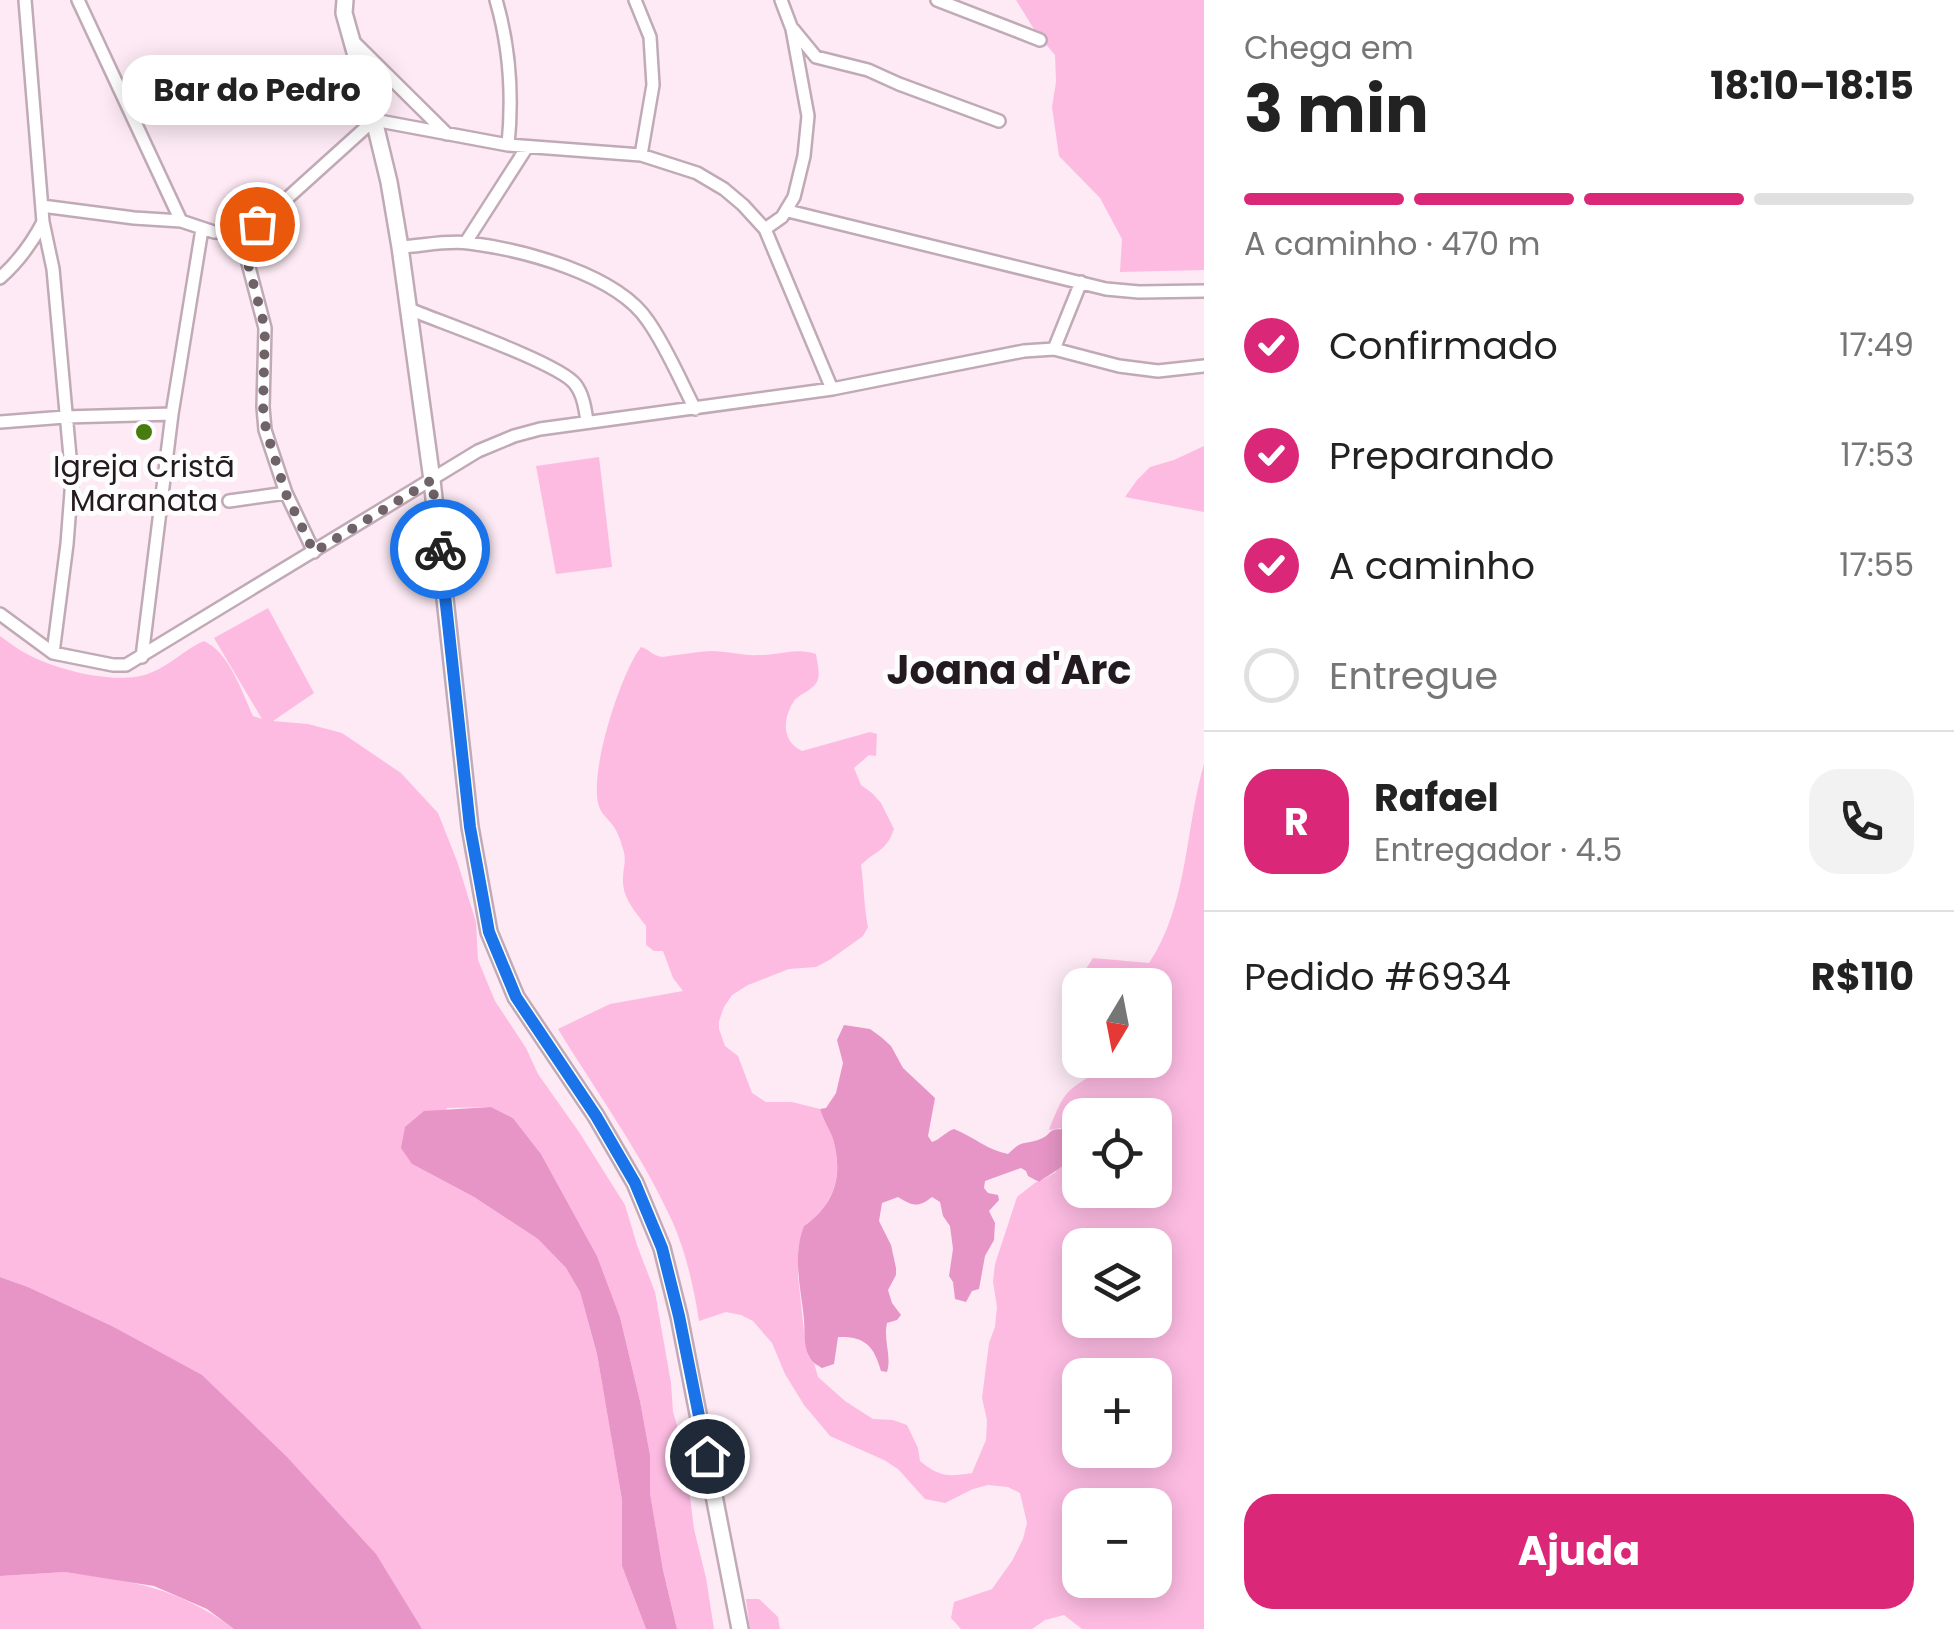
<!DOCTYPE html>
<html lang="pt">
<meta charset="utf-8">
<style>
:root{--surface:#fff;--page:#f2f2f2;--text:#222;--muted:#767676;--line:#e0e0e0;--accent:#db2777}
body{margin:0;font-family:Poppins,sans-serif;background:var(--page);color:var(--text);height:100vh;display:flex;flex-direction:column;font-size:38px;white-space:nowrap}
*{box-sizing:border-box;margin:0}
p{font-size:32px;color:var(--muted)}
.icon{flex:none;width:55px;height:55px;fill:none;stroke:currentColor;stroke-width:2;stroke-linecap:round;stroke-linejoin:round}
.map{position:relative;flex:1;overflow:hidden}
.drawer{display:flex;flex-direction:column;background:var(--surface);width:750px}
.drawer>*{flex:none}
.needle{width:65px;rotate:190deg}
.tools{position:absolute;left:1062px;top:968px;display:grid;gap:20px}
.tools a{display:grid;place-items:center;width:110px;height:110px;border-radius:20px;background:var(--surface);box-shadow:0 5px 25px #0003;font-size:50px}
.pin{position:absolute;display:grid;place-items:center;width:85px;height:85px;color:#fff;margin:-42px;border:5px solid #fff;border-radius:50%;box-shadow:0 2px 10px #0007}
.courier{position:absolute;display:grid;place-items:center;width:100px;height:100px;margin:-50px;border:8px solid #1a73e8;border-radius:50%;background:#fff;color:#222;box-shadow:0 2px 12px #0007}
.bubble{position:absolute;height:70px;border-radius:30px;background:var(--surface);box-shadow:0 5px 25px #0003;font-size:32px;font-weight:700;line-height:70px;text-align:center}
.head em{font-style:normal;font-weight:700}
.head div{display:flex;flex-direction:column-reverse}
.head{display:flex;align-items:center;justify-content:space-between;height:170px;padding:0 40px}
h1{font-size:65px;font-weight:700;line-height:75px}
.bar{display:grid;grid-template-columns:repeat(4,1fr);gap:15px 10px;align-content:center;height:120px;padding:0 40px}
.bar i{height:12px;border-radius:8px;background:var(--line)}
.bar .selected{background:var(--accent)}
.bar p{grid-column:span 4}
.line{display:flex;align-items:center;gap:25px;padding:0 40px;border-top:2px solid var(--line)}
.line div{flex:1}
.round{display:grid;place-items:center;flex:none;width:105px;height:105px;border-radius:30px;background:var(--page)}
ol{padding:0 40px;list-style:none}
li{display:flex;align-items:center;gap:30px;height:110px}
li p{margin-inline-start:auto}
li .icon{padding:10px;border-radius:50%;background:var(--accent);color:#fff;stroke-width:4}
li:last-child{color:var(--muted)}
li i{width:55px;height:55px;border:5px solid var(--line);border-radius:50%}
.cta{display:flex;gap:20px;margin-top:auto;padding:20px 40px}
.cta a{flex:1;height:115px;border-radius:30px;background:var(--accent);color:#fff;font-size:40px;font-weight:700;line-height:115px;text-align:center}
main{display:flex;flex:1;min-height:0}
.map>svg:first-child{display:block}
.green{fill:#fdbbe2;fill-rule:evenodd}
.water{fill:#e795c6}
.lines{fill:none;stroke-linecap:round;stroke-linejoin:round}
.minor-casing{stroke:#c0aab6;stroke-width:16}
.secondary-casing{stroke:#c0aab6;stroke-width:20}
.minor{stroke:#fff;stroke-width:11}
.secondary{stroke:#fff;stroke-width:15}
.done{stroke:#6f6369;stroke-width:10;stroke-dasharray:0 18}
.route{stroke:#1a73e8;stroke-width:12}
.poi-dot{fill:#477c0e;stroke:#fdfdfd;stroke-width:4}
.labels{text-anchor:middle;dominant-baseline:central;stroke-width:10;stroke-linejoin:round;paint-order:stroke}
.poi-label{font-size:30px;fill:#221a1e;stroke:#fdfdfd}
.district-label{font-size:40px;font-weight:bold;fill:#221a1e;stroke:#fdfdfd}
</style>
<main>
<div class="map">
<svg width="1204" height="1629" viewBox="0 0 1204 1629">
<rect width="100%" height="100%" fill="#fdeaf4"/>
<path class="green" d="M1016,0H1204V270L1120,272L1122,239L1100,198L1059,156L1052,107L1056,82L1055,55L1037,34Z
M1204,446V512L1125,497L1137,480L1150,467L1174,460Z
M599,457L612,567L556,574L536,466Z
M268,608L314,693L273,721L308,724L342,733L401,773L438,813L457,861L476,922L478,960L495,1001L526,1048L538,1074L579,1132L625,1205L637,1245L655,1292L671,1383L673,1412L684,1448L694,1529L706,1578L714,1629H677L663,1570L650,1493V1455L640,1401L620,1317L597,1256L541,1154L513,1118L491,1107L447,1108L412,1164L474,1197L538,1239L566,1268L580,1292L597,1354L622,1500V1566L646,1629H422L407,1608L202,1376L112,1326L28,1287L0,1277V636C9,642 17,649 27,654C56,670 118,686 150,673C171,665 185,649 204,641C229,652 242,692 253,716L262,719L214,638Z
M641,647C649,649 653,656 662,657C678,655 694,652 711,651C727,651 743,656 760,655C780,655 797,647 816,654C817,661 820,673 818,679C815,690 800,693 794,701C782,719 782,742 802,751L870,732L877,734L876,756L869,755L854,768L861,785L872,793L881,803L894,829C886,852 877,849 861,865C864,886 864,907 868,927L863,936L831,959L816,967L789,969L748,985L732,995L724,1007L719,1021V1029L725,1046L738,1056L752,1093L766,1102H792L820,1109C823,1120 830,1130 833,1139C843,1175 835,1204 804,1226L798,1251V1276L805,1341L808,1355L814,1363L818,1377L845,1401L873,1419L893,1420L907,1425L918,1448L920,1461C940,1477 947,1477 972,1473L986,1440L987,1420L982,1398L989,1343L995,1327L997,1307L993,1282L995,1264L1017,1197L1036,1182H1039L1056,1172L1061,1128L1049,1130C1065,1090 1065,1091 1103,1069L1105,1060H1155V985H1081L1084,972L1093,958L1149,963C1188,905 1185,829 1204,764V1629H1082L1064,1615L1045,1620L1032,1629H961L951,1618L954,1602L992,1589L1012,1561L1023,1539L1027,1523L1020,1493L1008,1487L988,1485L973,1489L945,1503L925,1499L898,1469L884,1460L830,1436L804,1405L785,1374L772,1343L753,1321L741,1315L726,1312L699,1321C694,1288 686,1253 673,1223C642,1154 597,1093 558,1029L610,1004L683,991L673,978L663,951H654L646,945V926C636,912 622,898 623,879C623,867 627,860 623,849C621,842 618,833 614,827C610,821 603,815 600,809C586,779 621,672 641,647ZM1080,1115H1155V1190H1080ZM1080,1245H1155V1320H1080ZM1080,1375H1155V1450H1080ZM1080,1505H1155V1580H1080Z
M65,1572C133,1581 177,1587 234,1629H0V1576Z
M746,1599H759L778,1617L780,1629H750Z"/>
<path class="water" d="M844,1025L870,1029L881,1037L891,1046L903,1068L935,1098L928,1136L932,1142C941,1139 945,1132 954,1129C974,1137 987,1150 1008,1154C1022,1140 1021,1145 1038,1140C1054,1135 1045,1127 1068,1130C1092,1154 1056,1169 1039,1182L1028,1176L1026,1171L1021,1168L985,1181L984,1188L988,1193L998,1195L999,1200L989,1211L995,1223L994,1240L985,1256L979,1289L972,1291L966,1302L955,1299L953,1282L949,1276L953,1249L950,1226L943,1216L940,1202L932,1197C918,1208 913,1206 898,1197L882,1203L879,1221L891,1245L896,1268V1275L888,1290L892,1303L901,1315L897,1320L887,1323C883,1340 892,1356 887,1372L881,1371C874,1346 865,1336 838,1337L834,1364L822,1368C816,1364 814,1364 810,1358C803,1347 805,1332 804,1319C801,1288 792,1257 804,1226C836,1204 843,1174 833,1139C830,1130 823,1120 820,1109L826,1108L836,1093L843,1063L837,1040Z
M491,1107L513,1118L541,1154L597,1256L620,1317L640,1401L650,1455V1493L663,1570L677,1629H646L622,1566V1500L597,1354L580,1292L566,1268L538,1239L474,1197L412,1164L401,1148L405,1127L424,1111Z
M0,1277L28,1287L112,1326L202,1375L287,1457L376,1554L422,1629H234L207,1609L154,1586L65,1572L0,1576Z"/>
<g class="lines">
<defs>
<path id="minor" d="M25,0L43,222L53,269L72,479L67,544L53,653
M78,0L181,221
M496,0C510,48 513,95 508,145
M635,0L650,37L653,85L641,155
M937,0L1040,40
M793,29L816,57L868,70L899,84L999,121
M351,39L447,134
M42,206L134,218L181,221L214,232L240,233L272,212L374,120L508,145L641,155L697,173L724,189L743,205L765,229L832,389
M788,211L1106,289L1139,292L1204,291
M765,229L782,217L794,197L804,156L808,116L792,29L781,0
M240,233L265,328L263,407L265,430L286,493L314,552
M466,242L527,147
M400,247C422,246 447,240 469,243C523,250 617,274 648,321C667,348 680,380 695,409
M0,278C19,261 31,245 43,222
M409,309C440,322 559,363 575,384C583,394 585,408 587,421
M1054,349L1081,282
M0,422L65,417L172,414
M229,501L286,493
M0,614L53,653L113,665H126L478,451L514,436L540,429L832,389L1024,351L1054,349L1119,366L1158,371L1204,366
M142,657L172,414L202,229"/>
<path id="secondary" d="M345,0L344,13L374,120L389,182L400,247L432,480L470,827L489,932L516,997L596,1116L635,1183L662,1248L679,1316L740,1629"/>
</defs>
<use href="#minor" class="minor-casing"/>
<use href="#secondary" class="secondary-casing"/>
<use href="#minor" class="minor"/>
<use href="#secondary" class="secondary"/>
</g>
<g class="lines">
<path class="done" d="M257,224L240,233L265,328L263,407L266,430L286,494L314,552L432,480L440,549"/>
<path class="route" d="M440,549L470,827L489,932L516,997L596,1116L635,1183L662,1248L679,1316L707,1456"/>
</g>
<circle class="poi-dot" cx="144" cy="432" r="10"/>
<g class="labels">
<g class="poi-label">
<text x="144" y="466">Igreja Cristã<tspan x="144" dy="34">Maranata</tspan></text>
</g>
<g class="district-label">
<text x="1009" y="670">Joana d'Arc</text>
</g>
</g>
</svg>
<div class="tools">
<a><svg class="needle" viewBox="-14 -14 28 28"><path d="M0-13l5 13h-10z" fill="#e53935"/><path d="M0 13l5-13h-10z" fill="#767676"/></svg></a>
<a><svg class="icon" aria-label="locate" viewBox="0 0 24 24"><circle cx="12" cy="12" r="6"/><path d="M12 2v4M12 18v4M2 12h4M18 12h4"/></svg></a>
<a><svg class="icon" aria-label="layers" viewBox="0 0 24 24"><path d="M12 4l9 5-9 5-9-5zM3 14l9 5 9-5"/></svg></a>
<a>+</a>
<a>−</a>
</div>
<div class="pin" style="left:257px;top:224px;background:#ea580c"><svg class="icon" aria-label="bag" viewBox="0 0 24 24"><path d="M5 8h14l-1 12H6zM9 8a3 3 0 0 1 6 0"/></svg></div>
<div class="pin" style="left:707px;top:1456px;background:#1f2937"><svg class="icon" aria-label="home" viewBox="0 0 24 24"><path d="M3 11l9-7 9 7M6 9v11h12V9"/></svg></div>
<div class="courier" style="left:440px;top:549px"><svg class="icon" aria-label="bike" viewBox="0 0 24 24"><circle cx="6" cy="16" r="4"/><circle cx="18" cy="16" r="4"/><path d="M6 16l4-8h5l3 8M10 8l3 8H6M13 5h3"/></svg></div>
<div class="bubble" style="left:122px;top:55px;width:270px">Bar do Pedro</div>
</div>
<section class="drawer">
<div class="head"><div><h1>3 min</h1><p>Chega em</p></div><em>18:10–18:15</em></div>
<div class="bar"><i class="selected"></i><i class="selected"></i><i class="selected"></i><i></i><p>A caminho · 470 m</p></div>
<ol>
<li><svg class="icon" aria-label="check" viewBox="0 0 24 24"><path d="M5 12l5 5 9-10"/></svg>Confirmado<p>17:49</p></li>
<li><svg class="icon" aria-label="check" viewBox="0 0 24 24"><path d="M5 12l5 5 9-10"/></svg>Preparando<p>17:53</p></li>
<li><svg class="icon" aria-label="check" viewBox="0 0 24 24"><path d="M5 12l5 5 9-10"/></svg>A caminho<p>17:55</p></li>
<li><i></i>Entregue</li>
</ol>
<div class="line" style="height:180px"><b class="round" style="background:var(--accent);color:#fff">R</b><div><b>Rafael</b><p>Entregador · 4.5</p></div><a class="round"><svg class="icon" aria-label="phone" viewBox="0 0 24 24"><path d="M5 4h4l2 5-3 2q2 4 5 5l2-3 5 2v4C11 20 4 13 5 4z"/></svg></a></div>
<div class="line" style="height:130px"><div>Pedido #6934</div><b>R$110</b></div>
<div class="cta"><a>Ajuda</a></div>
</section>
</main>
